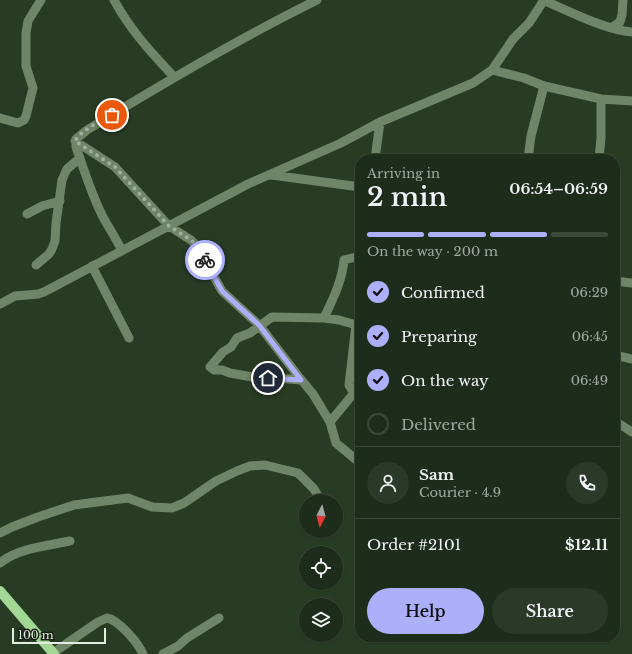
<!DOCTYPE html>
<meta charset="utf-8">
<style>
:root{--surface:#1e2d1b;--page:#2b3928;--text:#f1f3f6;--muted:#a1a8a3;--line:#3c493a;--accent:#adaffb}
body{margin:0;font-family:"Libre Baskerville",serif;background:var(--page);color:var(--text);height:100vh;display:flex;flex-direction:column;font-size:15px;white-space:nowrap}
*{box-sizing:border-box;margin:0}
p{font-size:13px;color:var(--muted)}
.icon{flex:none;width:22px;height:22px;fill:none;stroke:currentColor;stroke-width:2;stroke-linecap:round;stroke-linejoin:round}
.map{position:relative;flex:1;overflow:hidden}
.side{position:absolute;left:355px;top:154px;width:265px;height:488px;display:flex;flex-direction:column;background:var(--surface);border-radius:16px;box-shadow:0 1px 3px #0004,0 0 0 1px var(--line)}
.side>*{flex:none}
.needle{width:26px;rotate:186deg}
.tools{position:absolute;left:299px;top:494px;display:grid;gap:8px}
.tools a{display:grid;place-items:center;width:44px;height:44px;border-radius:50%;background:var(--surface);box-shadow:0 1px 3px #0004,0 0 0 1px var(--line);font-size:20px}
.scale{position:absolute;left:12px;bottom:10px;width:94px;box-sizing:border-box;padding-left:4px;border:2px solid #e2eedf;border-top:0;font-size:11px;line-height:14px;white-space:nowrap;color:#e2eedf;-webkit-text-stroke:3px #172015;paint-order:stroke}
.pin{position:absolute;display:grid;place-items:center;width:34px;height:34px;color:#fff;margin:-17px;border:2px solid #fff;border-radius:50%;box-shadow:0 1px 4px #0007}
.courier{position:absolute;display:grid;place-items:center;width:40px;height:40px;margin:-20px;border:3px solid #adaffb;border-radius:50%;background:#fff;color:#222;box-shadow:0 1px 5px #0007}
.headline em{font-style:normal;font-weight:600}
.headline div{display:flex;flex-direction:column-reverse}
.headline{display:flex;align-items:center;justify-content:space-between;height:68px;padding:0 12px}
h1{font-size:26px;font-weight:600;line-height:30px}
.bar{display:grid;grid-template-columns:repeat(4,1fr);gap:6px 4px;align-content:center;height:48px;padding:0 12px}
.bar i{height:5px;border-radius:3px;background:var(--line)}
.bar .on{background:var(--accent)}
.bar p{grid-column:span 4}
.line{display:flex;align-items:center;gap:10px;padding:0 12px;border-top:1px solid var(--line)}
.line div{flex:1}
.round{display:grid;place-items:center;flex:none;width:42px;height:42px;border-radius:21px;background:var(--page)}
ol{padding:0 12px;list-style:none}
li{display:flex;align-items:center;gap:12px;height:44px}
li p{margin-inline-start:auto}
li .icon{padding:4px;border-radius:50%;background:var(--accent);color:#111;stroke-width:4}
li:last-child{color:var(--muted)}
li i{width:22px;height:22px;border:2px solid var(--line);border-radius:50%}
.action{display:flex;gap:8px;margin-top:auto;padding:8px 12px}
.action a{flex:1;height:46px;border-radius:24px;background:var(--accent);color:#111;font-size:16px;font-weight:600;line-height:46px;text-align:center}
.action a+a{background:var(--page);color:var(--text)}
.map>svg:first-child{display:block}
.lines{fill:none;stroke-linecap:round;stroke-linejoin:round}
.minor{stroke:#6e8667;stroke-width:9}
.major{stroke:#a3d796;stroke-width:10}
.done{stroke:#a1b09e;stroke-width:4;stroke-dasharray:0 7.2}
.route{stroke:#adaffb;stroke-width:5}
</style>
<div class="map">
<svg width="632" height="654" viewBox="0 0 632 654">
<rect width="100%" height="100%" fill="#283c24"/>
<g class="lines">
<path class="minor" d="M114,0C130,30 151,52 174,77
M543,0C569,11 605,30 632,32
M611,28L620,22L622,15L623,0
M492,70L524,78L544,86L588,96L601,99L632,101
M0,118L18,123L24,120L26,116L33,88L26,66V33L28,21L41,0
M75,141L115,167L169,226L191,240L196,245L222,291L259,325L299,377L313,394L330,422L336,443L360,463
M375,159L380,122
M528,159L531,136L544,86
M599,159L601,138V99
M272,175L360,187
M27,214L42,206L60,201
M122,251C116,238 108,227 102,215C91,193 84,170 76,147V139L87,130C162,84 238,39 317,0
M36,265L49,254L52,249L55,241L56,223L62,180L67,169L80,158
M92,266L129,338
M615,281L632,283
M0,304L15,296L38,294L44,292L248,184L341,143L380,122L473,83L492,70L513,39L529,23L544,0
M324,318C333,299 342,281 344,260L360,256
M615,355L632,359
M301,380L277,378H258L230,373L222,370H214L210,367L223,352L231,347L237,338L250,333L272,317L324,318L339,320L360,326
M615,421L632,432
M330,422L354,393L349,385L356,325
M0,533L12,527L38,517L74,505L89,503L128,498L152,507L172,508L184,503L216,481L237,471L250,466L265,465L298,473L314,489L321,501
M0,563C18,548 47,546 70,541
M53,653L98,622L107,618C119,620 138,643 143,654
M163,654L178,646L187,638L219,618"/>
<path class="major" d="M0,591L54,654"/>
</g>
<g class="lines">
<path class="done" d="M112,115C100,122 82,129 75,141L115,167L169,226L191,240L196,245L205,260"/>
<path class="route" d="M205,260L222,291L259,325L301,380L268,378"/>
</g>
</svg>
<div class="tools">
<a><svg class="needle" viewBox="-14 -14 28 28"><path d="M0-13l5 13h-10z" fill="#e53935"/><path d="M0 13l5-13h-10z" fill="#a1a8a3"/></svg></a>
<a><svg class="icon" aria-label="locate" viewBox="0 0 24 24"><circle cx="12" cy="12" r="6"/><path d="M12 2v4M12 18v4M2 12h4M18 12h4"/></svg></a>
<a><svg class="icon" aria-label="layers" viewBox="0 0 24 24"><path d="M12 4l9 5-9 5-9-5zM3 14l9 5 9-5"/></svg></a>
</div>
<div class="scale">100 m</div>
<div class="pin" style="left:112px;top:115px;background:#ea580c"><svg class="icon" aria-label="bag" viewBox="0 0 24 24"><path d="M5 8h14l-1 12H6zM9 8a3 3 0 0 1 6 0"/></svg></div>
<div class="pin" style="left:268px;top:378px;background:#1f2937"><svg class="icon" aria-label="home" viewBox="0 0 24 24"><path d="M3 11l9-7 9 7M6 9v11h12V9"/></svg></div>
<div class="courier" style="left:205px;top:260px"><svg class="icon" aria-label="bike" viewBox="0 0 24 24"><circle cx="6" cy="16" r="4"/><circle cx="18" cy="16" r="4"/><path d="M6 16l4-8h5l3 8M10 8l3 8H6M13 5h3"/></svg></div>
<section class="side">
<div class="headline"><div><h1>2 min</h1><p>Arriving in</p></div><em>06:54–06:59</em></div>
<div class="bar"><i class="on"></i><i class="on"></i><i class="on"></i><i></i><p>On the way · 200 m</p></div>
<ol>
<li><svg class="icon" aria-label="check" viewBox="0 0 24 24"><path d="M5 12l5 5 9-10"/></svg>Confirmed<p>06:29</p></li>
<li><svg class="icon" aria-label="check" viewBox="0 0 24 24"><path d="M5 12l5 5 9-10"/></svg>Preparing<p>06:45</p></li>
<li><svg class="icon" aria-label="check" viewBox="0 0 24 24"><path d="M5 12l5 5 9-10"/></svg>On the way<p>06:49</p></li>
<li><i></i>Delivered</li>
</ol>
<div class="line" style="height:72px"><a class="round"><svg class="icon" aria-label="person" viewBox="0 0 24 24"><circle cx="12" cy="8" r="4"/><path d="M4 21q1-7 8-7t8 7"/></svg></a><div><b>Sam</b><p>Courier · 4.9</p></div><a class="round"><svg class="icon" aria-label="phone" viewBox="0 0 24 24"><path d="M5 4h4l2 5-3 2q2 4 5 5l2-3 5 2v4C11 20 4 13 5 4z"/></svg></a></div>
<div class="line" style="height:52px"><div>Order #2101</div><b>$12.11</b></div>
<div class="action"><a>Help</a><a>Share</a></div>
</section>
</div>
